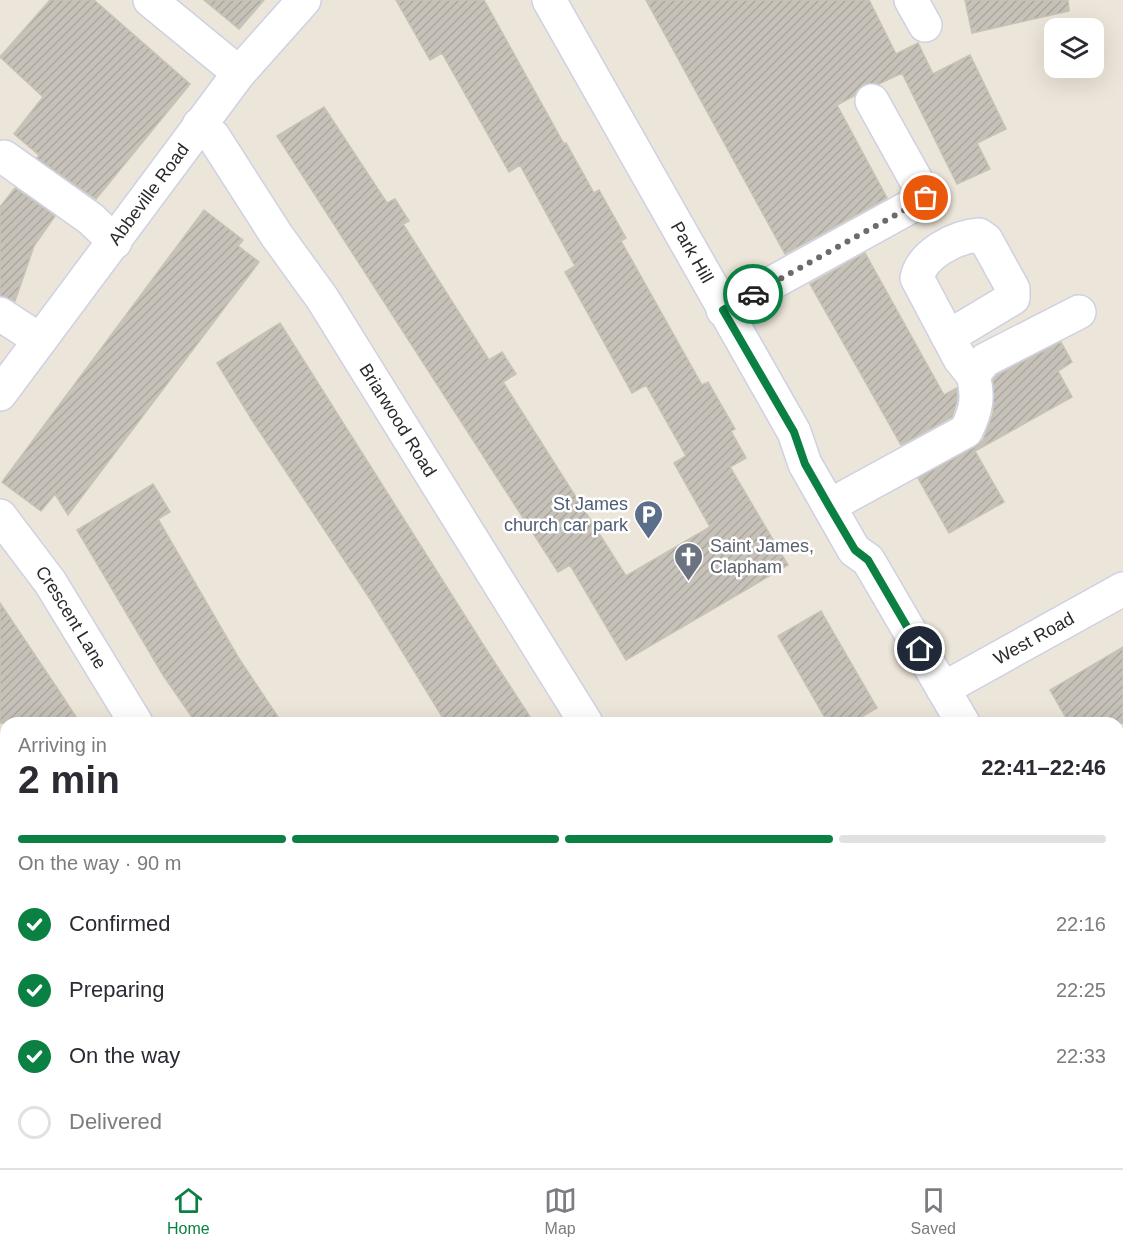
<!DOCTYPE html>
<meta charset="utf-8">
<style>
:root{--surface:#fff;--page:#f2f2f3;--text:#2b2b33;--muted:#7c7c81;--line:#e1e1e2;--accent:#0b8043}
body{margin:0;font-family:Helvetica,sans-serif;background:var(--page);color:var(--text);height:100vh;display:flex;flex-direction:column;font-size:22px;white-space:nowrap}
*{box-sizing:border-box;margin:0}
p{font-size:20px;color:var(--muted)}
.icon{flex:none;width:33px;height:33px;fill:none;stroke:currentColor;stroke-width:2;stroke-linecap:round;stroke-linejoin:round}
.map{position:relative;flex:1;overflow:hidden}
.drawer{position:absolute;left:0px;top:717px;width:1124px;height:452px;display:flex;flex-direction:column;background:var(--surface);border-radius:18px 18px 0 0;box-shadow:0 6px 24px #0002}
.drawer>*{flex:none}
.fabs{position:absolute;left:1044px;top:18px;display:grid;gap:12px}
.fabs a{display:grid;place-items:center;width:60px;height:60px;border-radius:12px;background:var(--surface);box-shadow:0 6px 24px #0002;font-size:30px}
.pin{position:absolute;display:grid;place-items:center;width:51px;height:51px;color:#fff;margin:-26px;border:3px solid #fff;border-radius:50%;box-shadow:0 2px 6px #0007}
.courier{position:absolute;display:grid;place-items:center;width:60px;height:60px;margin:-30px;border:4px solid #0b8043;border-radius:50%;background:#fff;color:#222;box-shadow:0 2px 8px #0007}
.overview em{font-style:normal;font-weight:800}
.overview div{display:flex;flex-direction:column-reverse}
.overview{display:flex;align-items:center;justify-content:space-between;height:102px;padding:0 18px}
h1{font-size:39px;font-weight:800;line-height:45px}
.bar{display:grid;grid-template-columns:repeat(4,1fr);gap:9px 6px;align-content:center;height:72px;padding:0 18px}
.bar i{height:8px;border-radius:4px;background:var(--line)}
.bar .on{background:var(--accent)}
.bar p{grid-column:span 4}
ol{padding:0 18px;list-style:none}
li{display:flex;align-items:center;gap:18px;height:66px}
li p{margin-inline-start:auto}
li .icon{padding:6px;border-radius:50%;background:var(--accent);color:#fff;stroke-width:4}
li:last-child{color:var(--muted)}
li i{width:33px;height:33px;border:3px solid var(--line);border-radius:50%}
.dock{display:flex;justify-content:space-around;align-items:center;height:84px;border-top:2px solid var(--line);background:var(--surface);font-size:16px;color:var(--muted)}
.dock a{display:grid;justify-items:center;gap:3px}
.dock .on{color:var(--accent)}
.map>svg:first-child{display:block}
.building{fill:url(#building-hatch);stroke:#c8c2b3;stroke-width:1.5}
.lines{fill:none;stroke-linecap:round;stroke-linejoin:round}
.minor-casing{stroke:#ced1e3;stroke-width:36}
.minor{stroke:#fff;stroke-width:33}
.done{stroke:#6d6b67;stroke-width:6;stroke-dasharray:0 10.8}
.route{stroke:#0b8043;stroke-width:8}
.labels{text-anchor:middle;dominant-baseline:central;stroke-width:5;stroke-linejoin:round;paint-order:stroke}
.street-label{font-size:18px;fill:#292929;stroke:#fff}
.service-label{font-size:18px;fill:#4e5e75;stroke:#fff;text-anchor:end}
.worship-label{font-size:18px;fill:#5b616d;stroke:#fff;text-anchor:start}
</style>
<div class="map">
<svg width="1123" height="1168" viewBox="0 0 1123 1168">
<defs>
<pattern id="building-hatch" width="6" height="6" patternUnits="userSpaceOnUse" patternTransform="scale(1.5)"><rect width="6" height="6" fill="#c7c2b9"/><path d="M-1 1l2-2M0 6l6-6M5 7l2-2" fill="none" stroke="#aba79f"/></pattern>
</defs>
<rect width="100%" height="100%" fill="#ece5d9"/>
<path class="building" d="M50,0H94L190,84L96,199L37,158L39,155L14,134L43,97L0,57Z
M204,0H264L239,29Z
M396,0H484L564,144L566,143L594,193L599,190L613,215L626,238L621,241L702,385L708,382L735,429L731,431L746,458L730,467L788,565L626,660L570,565L558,572L277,136L324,107L387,203L395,199L409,221L403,224L489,360L502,352L516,374L503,382L626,576L710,527L674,463L686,456L646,385L632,393L565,272L575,266L520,165L509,172L442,53L430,60Z
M646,0H869L896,54L918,43L933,74L970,55L1006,129L977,143L990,169L957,184L902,73L879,84H863L854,96L837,105L887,198L785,254Z
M965,0H1068L1069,11L972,33Z
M15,188L55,216L34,246L15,301L0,295V207Z
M204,210L243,240L238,246L259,262L68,515L55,494L41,511L2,482Z
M865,253L944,395L957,388V401L952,417L901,445L810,284Z
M280,323L484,646L534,723H446L370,599L252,420L217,363Z
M1061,342L1072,362L1058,371L1072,397L975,451L1004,502L949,533L918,478L975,447L983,440L993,414V380L997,375Z
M153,484L170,512L158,519L238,657L282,723H196L163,675L77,530Z
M0,603L61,694L80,723H0Z
M821,611L877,708L851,723H828L778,636Z
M1123,647V723H1069L1050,690Z"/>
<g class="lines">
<defs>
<g id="minor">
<path d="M150,0L239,73"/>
<path id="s1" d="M549,0L794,432L805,464L829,506L854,550L868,560L874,570L963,723"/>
<path d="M911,0L925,25"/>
<path id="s2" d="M199,125L213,136L277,236L322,298L586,723"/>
<path d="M0,158L4,157L91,219L115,242"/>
<path d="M723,310L926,198L872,101"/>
<path d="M0,314L40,340"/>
<path d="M948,337L1013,298V289L986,240L979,235C955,237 922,254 917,278L960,359L973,375"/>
<path id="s3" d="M0,394L239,73L304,0"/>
<path d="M829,506L966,431C976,411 979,397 973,375L985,360L1079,312"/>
<path id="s4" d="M0,516L50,582L136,723"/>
<path id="s5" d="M943,689L1123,589"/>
<path d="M1118,994L1123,1005"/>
<path d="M448,1162L453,1168"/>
<path d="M783,1168L790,1162"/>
</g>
</defs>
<use href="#minor" class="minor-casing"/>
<use href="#minor" class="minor"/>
</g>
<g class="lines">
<path class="done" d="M753,294L926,198"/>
<path class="route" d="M753,294L723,310L794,432L805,464L829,506L855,550L868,560L920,649"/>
</g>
<defs>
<symbol id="parking-pin" viewBox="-11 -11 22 30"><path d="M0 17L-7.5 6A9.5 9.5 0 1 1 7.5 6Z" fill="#5c6f8a" stroke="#fff"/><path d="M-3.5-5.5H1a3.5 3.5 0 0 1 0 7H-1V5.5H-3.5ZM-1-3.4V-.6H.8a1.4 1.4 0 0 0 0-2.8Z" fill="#fff"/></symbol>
<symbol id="church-pin" viewBox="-11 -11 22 30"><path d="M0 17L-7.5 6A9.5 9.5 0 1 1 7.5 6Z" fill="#6b7280" stroke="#fff"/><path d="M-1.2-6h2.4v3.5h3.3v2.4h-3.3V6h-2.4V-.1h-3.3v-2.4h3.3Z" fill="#fff"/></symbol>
</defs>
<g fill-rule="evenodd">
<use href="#parking-pin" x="632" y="498" width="33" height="45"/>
<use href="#church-pin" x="672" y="540" width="33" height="45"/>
</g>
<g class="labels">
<g class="street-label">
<text stroke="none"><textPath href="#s3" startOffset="249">Abbeville Road</textPath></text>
<text stroke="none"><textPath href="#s1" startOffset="290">Park Hill</textPath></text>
<text stroke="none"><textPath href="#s2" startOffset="357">Briarwood Road</textPath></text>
<text stroke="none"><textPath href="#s4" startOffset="124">Crescent Lane</textPath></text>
<text stroke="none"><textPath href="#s5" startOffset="104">West Road</textPath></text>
</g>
<g class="service-label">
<text x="628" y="504">St James<tspan x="628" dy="21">church car park</tspan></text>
</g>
<g class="worship-label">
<text x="710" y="546">Saint James,<tspan x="710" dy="21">Clapham</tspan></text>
</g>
</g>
</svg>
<div class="fabs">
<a><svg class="icon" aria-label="layers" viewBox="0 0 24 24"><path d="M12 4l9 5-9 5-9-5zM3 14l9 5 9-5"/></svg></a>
</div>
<div class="pin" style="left:926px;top:198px;background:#ea580c"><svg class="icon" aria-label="bag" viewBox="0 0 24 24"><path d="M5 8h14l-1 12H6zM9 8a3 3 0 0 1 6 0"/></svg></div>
<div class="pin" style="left:920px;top:649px;background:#1f2937"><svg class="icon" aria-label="home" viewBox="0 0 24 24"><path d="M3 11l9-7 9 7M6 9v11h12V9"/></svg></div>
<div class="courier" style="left:753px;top:294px"><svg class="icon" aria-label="car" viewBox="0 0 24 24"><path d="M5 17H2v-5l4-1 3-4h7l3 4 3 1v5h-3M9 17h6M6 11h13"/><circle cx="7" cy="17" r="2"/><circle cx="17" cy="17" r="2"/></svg></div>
<section class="drawer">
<div class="overview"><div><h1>2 min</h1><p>Arriving in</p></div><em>22:41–22:46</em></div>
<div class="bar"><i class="on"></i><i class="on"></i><i class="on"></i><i></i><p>On the way · 90 m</p></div>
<ol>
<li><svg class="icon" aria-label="check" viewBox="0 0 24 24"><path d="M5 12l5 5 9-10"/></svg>Confirmed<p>22:16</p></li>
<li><svg class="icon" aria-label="check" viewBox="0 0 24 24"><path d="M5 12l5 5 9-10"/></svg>Preparing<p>22:25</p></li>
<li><svg class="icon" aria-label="check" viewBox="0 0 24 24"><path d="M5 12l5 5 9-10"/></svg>On the way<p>22:33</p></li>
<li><i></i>Delivered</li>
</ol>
</section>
</div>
<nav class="dock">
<a class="on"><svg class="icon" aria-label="home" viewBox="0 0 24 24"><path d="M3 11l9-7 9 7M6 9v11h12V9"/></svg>Home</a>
<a><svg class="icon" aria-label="map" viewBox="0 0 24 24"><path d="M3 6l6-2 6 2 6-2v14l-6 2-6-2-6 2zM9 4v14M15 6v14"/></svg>Map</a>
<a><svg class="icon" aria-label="saved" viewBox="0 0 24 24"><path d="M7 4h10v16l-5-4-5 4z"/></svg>Saved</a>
</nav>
